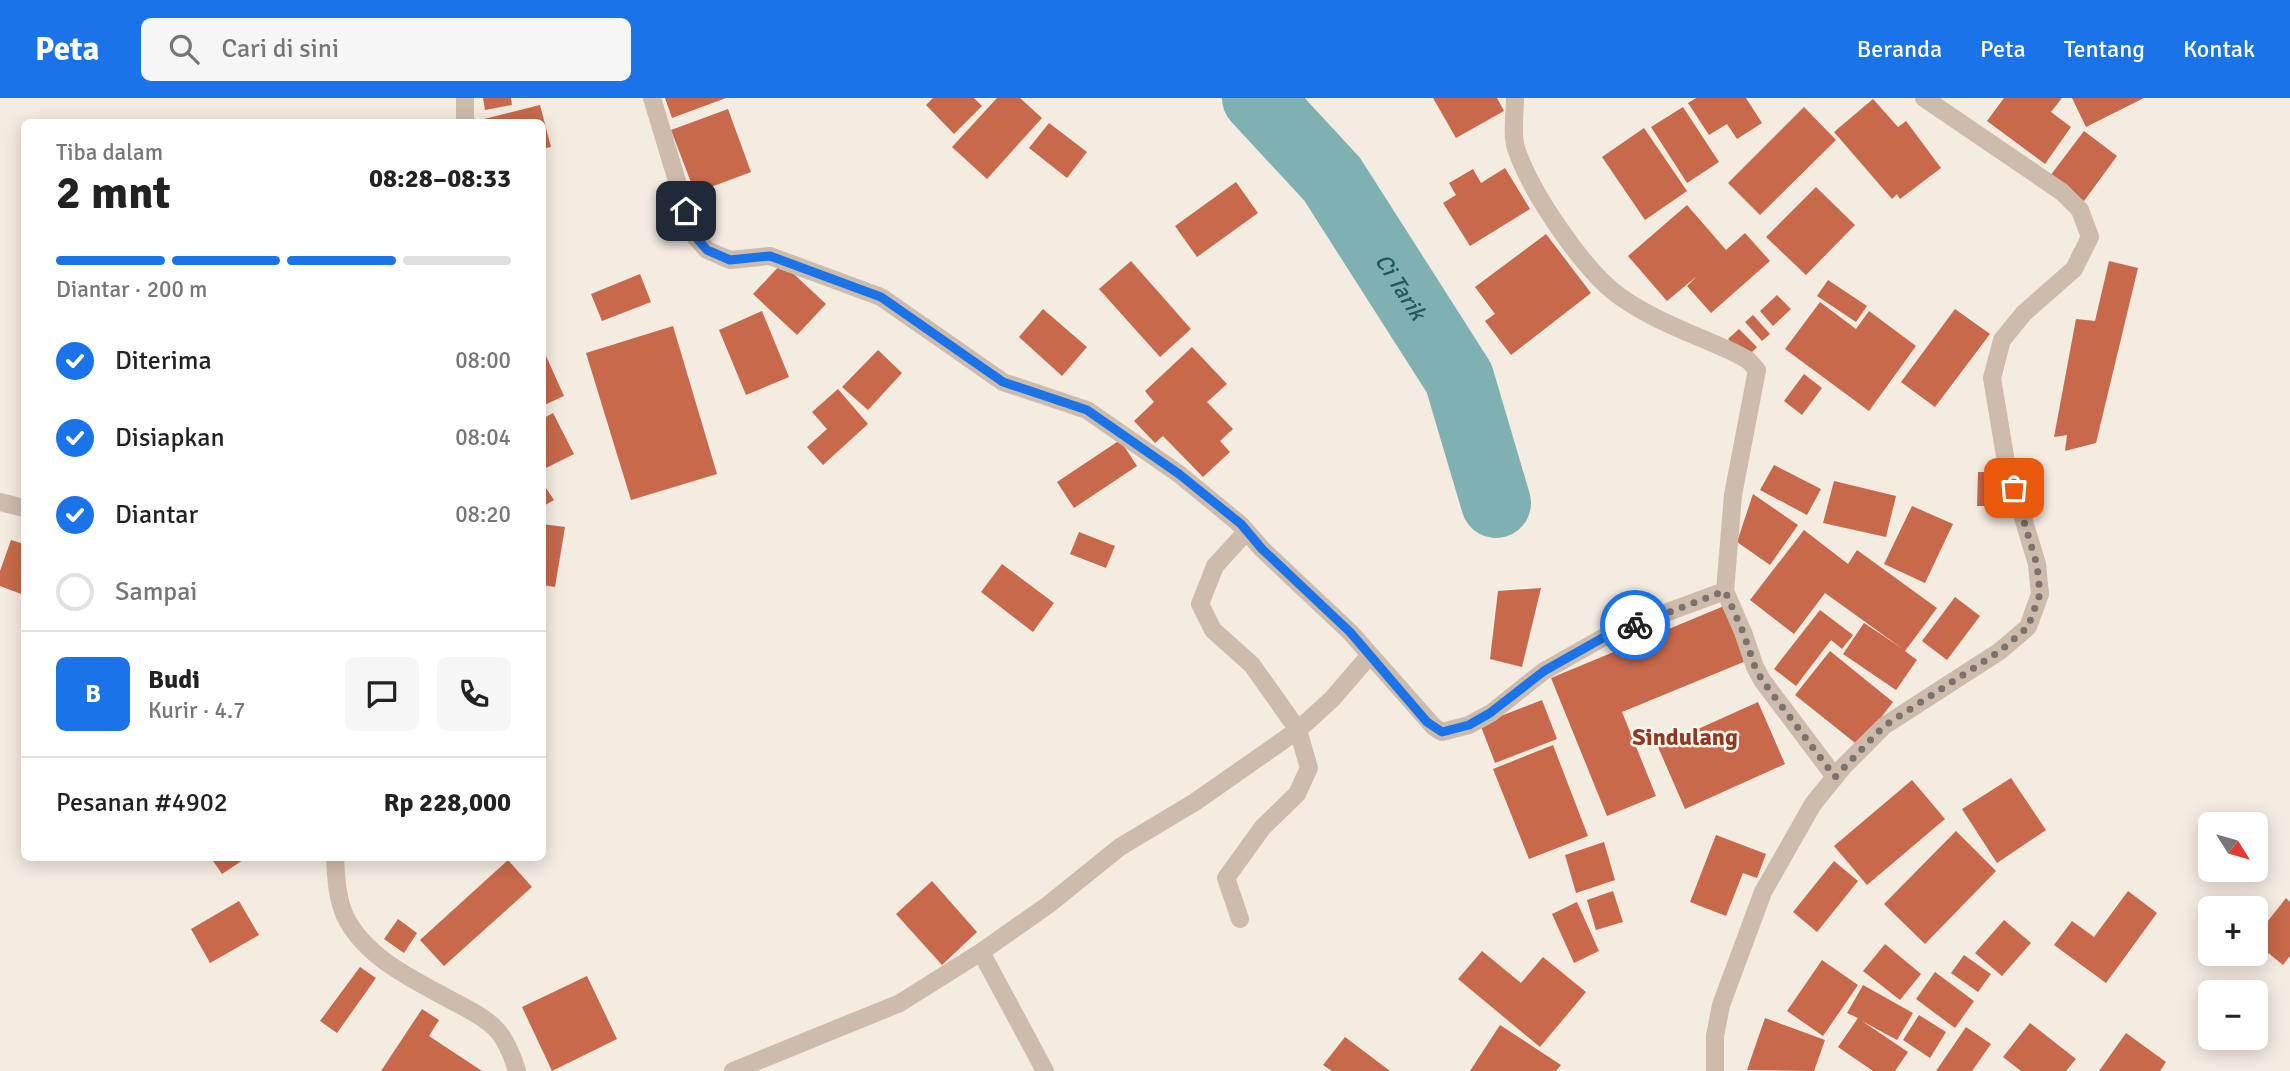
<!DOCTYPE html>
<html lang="id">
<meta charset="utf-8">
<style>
:root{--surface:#fff;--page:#f6f6f6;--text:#222;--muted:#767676;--line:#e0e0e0;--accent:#1a73e8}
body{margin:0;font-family:Signika,sans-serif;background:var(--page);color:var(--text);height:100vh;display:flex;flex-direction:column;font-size:26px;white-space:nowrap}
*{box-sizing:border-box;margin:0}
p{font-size:23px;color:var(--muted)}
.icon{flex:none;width:38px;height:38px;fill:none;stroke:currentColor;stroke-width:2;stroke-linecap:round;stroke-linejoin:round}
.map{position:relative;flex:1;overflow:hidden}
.sheet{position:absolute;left:21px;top:21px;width:525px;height:742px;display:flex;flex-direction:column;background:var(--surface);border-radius:10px;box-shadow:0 4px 18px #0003}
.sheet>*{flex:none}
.needle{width:46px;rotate:127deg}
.tools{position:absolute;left:2198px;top:714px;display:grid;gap:14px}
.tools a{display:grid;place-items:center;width:70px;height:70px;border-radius:10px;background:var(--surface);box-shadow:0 4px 18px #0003;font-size:35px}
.pin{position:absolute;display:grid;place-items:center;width:60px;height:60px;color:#fff;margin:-30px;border-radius:14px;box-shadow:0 4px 10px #0006}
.courier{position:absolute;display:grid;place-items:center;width:70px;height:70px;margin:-35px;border:5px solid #1a73e8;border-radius:50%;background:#fff;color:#222;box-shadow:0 2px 9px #0007}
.headline em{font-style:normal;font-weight:700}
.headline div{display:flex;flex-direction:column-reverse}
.headline{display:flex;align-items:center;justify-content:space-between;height:119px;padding:0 35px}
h1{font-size:46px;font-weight:700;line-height:52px}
.bar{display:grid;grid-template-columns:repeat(4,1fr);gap:10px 7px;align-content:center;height:84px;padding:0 35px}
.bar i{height:9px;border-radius:5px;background:var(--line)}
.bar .on{background:var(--accent)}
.bar p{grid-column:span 4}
.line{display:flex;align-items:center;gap:18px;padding:0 35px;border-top:2px solid var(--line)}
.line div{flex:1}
.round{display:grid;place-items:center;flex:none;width:74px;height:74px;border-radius:10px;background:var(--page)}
ol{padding:0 35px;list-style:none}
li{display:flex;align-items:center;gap:21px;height:77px}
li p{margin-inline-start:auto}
li .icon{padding:7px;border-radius:50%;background:var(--accent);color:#fff;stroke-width:4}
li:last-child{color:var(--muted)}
li i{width:38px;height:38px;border:4px solid var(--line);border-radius:50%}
header{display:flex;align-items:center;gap:42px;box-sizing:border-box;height:98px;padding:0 35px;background:var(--accent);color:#fff}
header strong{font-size:33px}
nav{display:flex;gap:38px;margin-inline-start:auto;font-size:24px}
.search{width:490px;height:63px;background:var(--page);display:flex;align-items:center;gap:18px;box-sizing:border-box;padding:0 24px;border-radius:10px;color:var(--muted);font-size:26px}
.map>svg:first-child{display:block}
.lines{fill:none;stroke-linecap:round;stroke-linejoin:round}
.river{stroke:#7fb0b2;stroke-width:70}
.building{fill:#c8694b}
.minor{stroke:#cdbbac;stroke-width:18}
.tertiary{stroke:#cdbbac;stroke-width:18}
.done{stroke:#7c716b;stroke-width:7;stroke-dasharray:0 12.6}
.route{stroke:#1a73e8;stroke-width:9}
.labels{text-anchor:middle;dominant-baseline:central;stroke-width:5;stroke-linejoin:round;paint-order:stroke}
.water-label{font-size:23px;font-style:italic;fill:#1f5a5e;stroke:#fbf5ee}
.quarter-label{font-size:24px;font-weight:bold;fill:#8c3b22;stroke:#fbf5ee}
</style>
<header>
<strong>Peta</strong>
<div class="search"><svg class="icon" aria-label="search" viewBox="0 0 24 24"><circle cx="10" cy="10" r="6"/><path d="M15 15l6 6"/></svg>Cari di sini</div>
<nav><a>Beranda</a><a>Peta</a><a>Tentang</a><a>Kontak</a></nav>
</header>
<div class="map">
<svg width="2290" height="973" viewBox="0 0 2290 973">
<rect width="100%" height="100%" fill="#f4ebe1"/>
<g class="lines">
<path class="river" id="s1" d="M1257,0L1332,81L1459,280L1496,405"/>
</g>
<path class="building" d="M483,0H511L512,7L485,12Z
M665,0H726L672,20Z
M933,0H974L982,8L954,36L926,7Z
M997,0H1020L1042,20L987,81L952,49Z
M1433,0H1497L1504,13L1456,40Z
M1696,0H1746L1762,25L1737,41L1727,26L1709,37L1688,5Z
M2004,0H2062L2051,14L2071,29L2045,66L1987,23Z
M2072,0H2144L2086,29Z
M1873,1L1898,29L1906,23L1941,70L1900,101L1897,96L1892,101L1834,34Z
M540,7L551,49L542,51V24H485L484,21Z
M1683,9L1719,64L1687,85L1651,29Z
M1804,9L1836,42L1760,117L1728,85Z
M728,11L751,74L695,95L671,32Z
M1049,25L1087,54L1067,80L1029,50Z
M1644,30L1687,93L1645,122L1602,59Z
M2084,33L2117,58L2084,103L2050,78Z
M1505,70L1530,111L1470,148L1443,105L1456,97L1449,85L1473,71L1481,85Z
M1236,84L1258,115L1197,159L1175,128Z
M1816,89L1855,127L1806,177L1766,139Z
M1687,107L1726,152L1745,135L1770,163L1711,215L1687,188L1697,178L1667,203L1628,158Z
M1546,136L1591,195L1511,257L1485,223L1495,216L1475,189Z
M1131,163L1191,231L1160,259L1099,191Z
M2109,163L2138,170L2096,345L2065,353L2067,337L2054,339L2076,221L2095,223Z
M782,165L826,206L797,237L753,196Z
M640,176L651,204L602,223L591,196Z
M1828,182L1867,208L1856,224L1817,198Z
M1777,197L1791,211L1773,228L1760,213Z
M1820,204L1856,231L1869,213L1916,248L1869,313L1785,251Z
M1043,211L1087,249L1062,278L1019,239Z
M1955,211L1990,236L1935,309L1901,284Z
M762,213L789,279L746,297L719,232Z
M1753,217L1770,236L1762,243L1745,224Z
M673,228L717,376L631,402L586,255Z
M1739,231L1757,249L1746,260L1728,241Z
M542,249L564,298L542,308Z
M1192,249L1227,286L1207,304L1233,331L1220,343L1230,354L1203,379L1163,338L1155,345L1134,323L1154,304L1145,293Z
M878,252L902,275L868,312L842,289Z
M1804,276L1822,290L1802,317L1784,303Z
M838,291L868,326L823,367L807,349L827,331L812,314Z
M553,315L574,356L542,372V321Z
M1120,342L1137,368L1074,410L1057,384Z
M1774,367L1821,391L1807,417L1760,392Z
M1978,374H1999V408H1977Z
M1834,383L1896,398L1886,439L1823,425Z
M542,384L554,402L542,409Z
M1753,396L1798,427L1770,467L1737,444Z
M1912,408L1953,426L1925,485L1884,466Z
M542,426L565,429L555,489L542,487Z
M1804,432L1848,466L1857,452L1937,510L1905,553L1917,562L1896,592L1843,556L1864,525L1903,551L1825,495L1794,536L1750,502Z
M1079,434L1115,448L1106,470L1070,456Z
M11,442L24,446V497L0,488V473Z
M1002,466L1054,505L1033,534L981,494Z
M1541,490L1522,569L1490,561L1498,493Z
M1955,499L1980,518L1947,562L1922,543Z
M1724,508L1746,563L1622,614L1656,698L1607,718L1551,580Z
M1820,512L1853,537L1842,551L1831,542L1796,588L1774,571Z
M1830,553L1893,604L1859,648L1795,597Z
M1542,602L1557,641L1495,665L1480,626Z
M1758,604L1785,666L1685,711L1658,649Z
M1553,647L1588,738L1529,761L1493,671Z
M2011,680L2046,732L1997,765L1962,711Z
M1912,682L1945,721L1867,787L1834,748Z
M1956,733L1996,773L1925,846L1884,806Z
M1716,737L1766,756L1757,780L1743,775L1726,818L1690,804Z
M1604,744L1615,782L1576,795L1565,757Z
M211,760H246L222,776Z
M508,762L532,789L444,868L420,842Z
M1834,763L1858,783L1817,834L1793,814Z
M932,783L977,834L942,867L896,816Z
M1613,793L1623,824L1596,832L1587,802Z
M2128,793L2157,815L2106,885L2054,847L2072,823L2094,839Z
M2286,800L2290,804V858L2283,867L2256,845V838Z
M239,803L259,837L210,865L191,831Z
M1577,804L1599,853L1574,865L1552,816Z
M398,821L417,835L404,855L384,841Z
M2004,822L2031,845L2002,878L1975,855Z
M1885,846L1921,876L1900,902L1863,873Z
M1482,853L1521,885L1543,859L1586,894L1540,949L1458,881Z
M1964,857L1991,876L1978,894L1951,875Z
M1822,862L1858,887L1823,938L1787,913Z
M360,869L376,880L337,935L320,923Z
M1935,874L1974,903L1955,930L1916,901Z
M587,878L617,941L552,973L522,909Z
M1863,887L1913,915L1897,942L1862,923L1908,954L1895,973H1873L1838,949L1858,920L1847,915Z
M422,911L439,922L429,938L482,973H381Z
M1919,917L1946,934L1930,960L1903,942Z
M1765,920L1825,942L1814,973L1747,972Z
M2030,925L2076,961L2066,973H2021L2003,959Z
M1500,927L1561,967L1556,973H1470Z
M1966,929L1991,946L1972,973H1936Z
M2126,935L2166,964L2160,973H2099Z
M1345,939L1390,973H1332L1323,967Z"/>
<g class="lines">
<path class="minor" d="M652,0L693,136L707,152L730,162L770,158L881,199L1003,284L1087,312L1179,376L1241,427L1262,451L1350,534L1434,629L1442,634L1469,627L1491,615L1544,573L1613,534L1725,493L1743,534L1755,569L1762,582L1835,679
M1515,0C1515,16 1511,39 1517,53C1532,96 1585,175 1622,200C1655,223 1696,237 1733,254L1748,262L1757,272L1733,397L1725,493
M1240,821L1226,780L1263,729L1297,696L1309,670L1298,632L1252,567L1213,532L1200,506L1215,468L1246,434
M981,854L1048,807L1120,749L1195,704L1298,632L1332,601L1370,557
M733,973L900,905L981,854L1045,973
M1715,973V938L1721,907L1763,794L1813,706L1843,669L1884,628L2000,553L2028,529L2040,496L2037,466L2006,364L1992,280L2002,242L2024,215L2074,171L2090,139L2080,112L2062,94L1924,0"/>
<path class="tertiary" d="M465,0V24
M0,404L24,410
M335,760C336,779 337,800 345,818C365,859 412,881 449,901C464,909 483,918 495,930C505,940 513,960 517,973"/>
</g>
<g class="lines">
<path class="done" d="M1635,527L1725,493L1743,534L1755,569L1762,582L1835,679L1884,628L2000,553L2028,529L2040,496L2037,467L2014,390"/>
<path class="route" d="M686,113L693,136L707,152L730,162L770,158L881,199L1003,284L1087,312L1179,376L1241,426L1262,451L1350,534L1427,624L1442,634L1469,627L1490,615L1544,573L1613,534L1635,527"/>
</g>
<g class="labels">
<g class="water-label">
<text stroke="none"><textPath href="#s1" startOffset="238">Ci Tarik</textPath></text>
</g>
<g class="quarter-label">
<text x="1685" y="639">Sindulang</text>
</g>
</g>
</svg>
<div class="tools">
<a><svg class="needle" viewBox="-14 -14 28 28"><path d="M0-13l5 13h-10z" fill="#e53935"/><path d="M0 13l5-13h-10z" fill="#767676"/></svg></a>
<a>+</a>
<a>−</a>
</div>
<div class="pin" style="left:2014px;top:390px;background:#ea580c"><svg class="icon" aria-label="bag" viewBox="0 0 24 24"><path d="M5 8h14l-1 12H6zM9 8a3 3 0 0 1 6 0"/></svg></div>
<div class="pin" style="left:686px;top:113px;background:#1f2937"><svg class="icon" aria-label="home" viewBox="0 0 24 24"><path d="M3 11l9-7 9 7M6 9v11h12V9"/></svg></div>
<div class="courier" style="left:1635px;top:527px"><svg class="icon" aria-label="bike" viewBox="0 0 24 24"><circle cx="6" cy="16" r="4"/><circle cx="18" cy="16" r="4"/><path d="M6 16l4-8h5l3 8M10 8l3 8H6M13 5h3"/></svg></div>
<section class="sheet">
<div class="headline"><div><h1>2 mnt</h1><p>Tiba dalam</p></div><em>08:28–08:33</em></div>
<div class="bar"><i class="on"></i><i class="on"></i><i class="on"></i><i></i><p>Diantar · 200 m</p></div>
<ol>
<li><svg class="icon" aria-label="check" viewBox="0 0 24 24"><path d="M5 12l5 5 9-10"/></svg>Diterima<p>08:00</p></li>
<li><svg class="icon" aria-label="check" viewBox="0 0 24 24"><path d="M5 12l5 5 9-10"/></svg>Disiapkan<p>08:04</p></li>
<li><svg class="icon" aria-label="check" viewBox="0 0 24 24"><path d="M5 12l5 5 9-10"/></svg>Diantar<p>08:20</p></li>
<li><i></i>Sampai</li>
</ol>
<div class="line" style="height:126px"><b class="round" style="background:var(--accent);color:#fff">B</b><div><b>Budi</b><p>Kurir · 4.7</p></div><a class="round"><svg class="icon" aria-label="chat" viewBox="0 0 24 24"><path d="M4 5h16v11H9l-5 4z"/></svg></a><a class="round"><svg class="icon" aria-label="phone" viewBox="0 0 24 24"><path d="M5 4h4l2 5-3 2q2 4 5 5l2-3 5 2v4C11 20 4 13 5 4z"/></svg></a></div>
<div class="line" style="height:91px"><div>Pesanan #4902</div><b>Rp 228,000</b></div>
</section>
</div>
